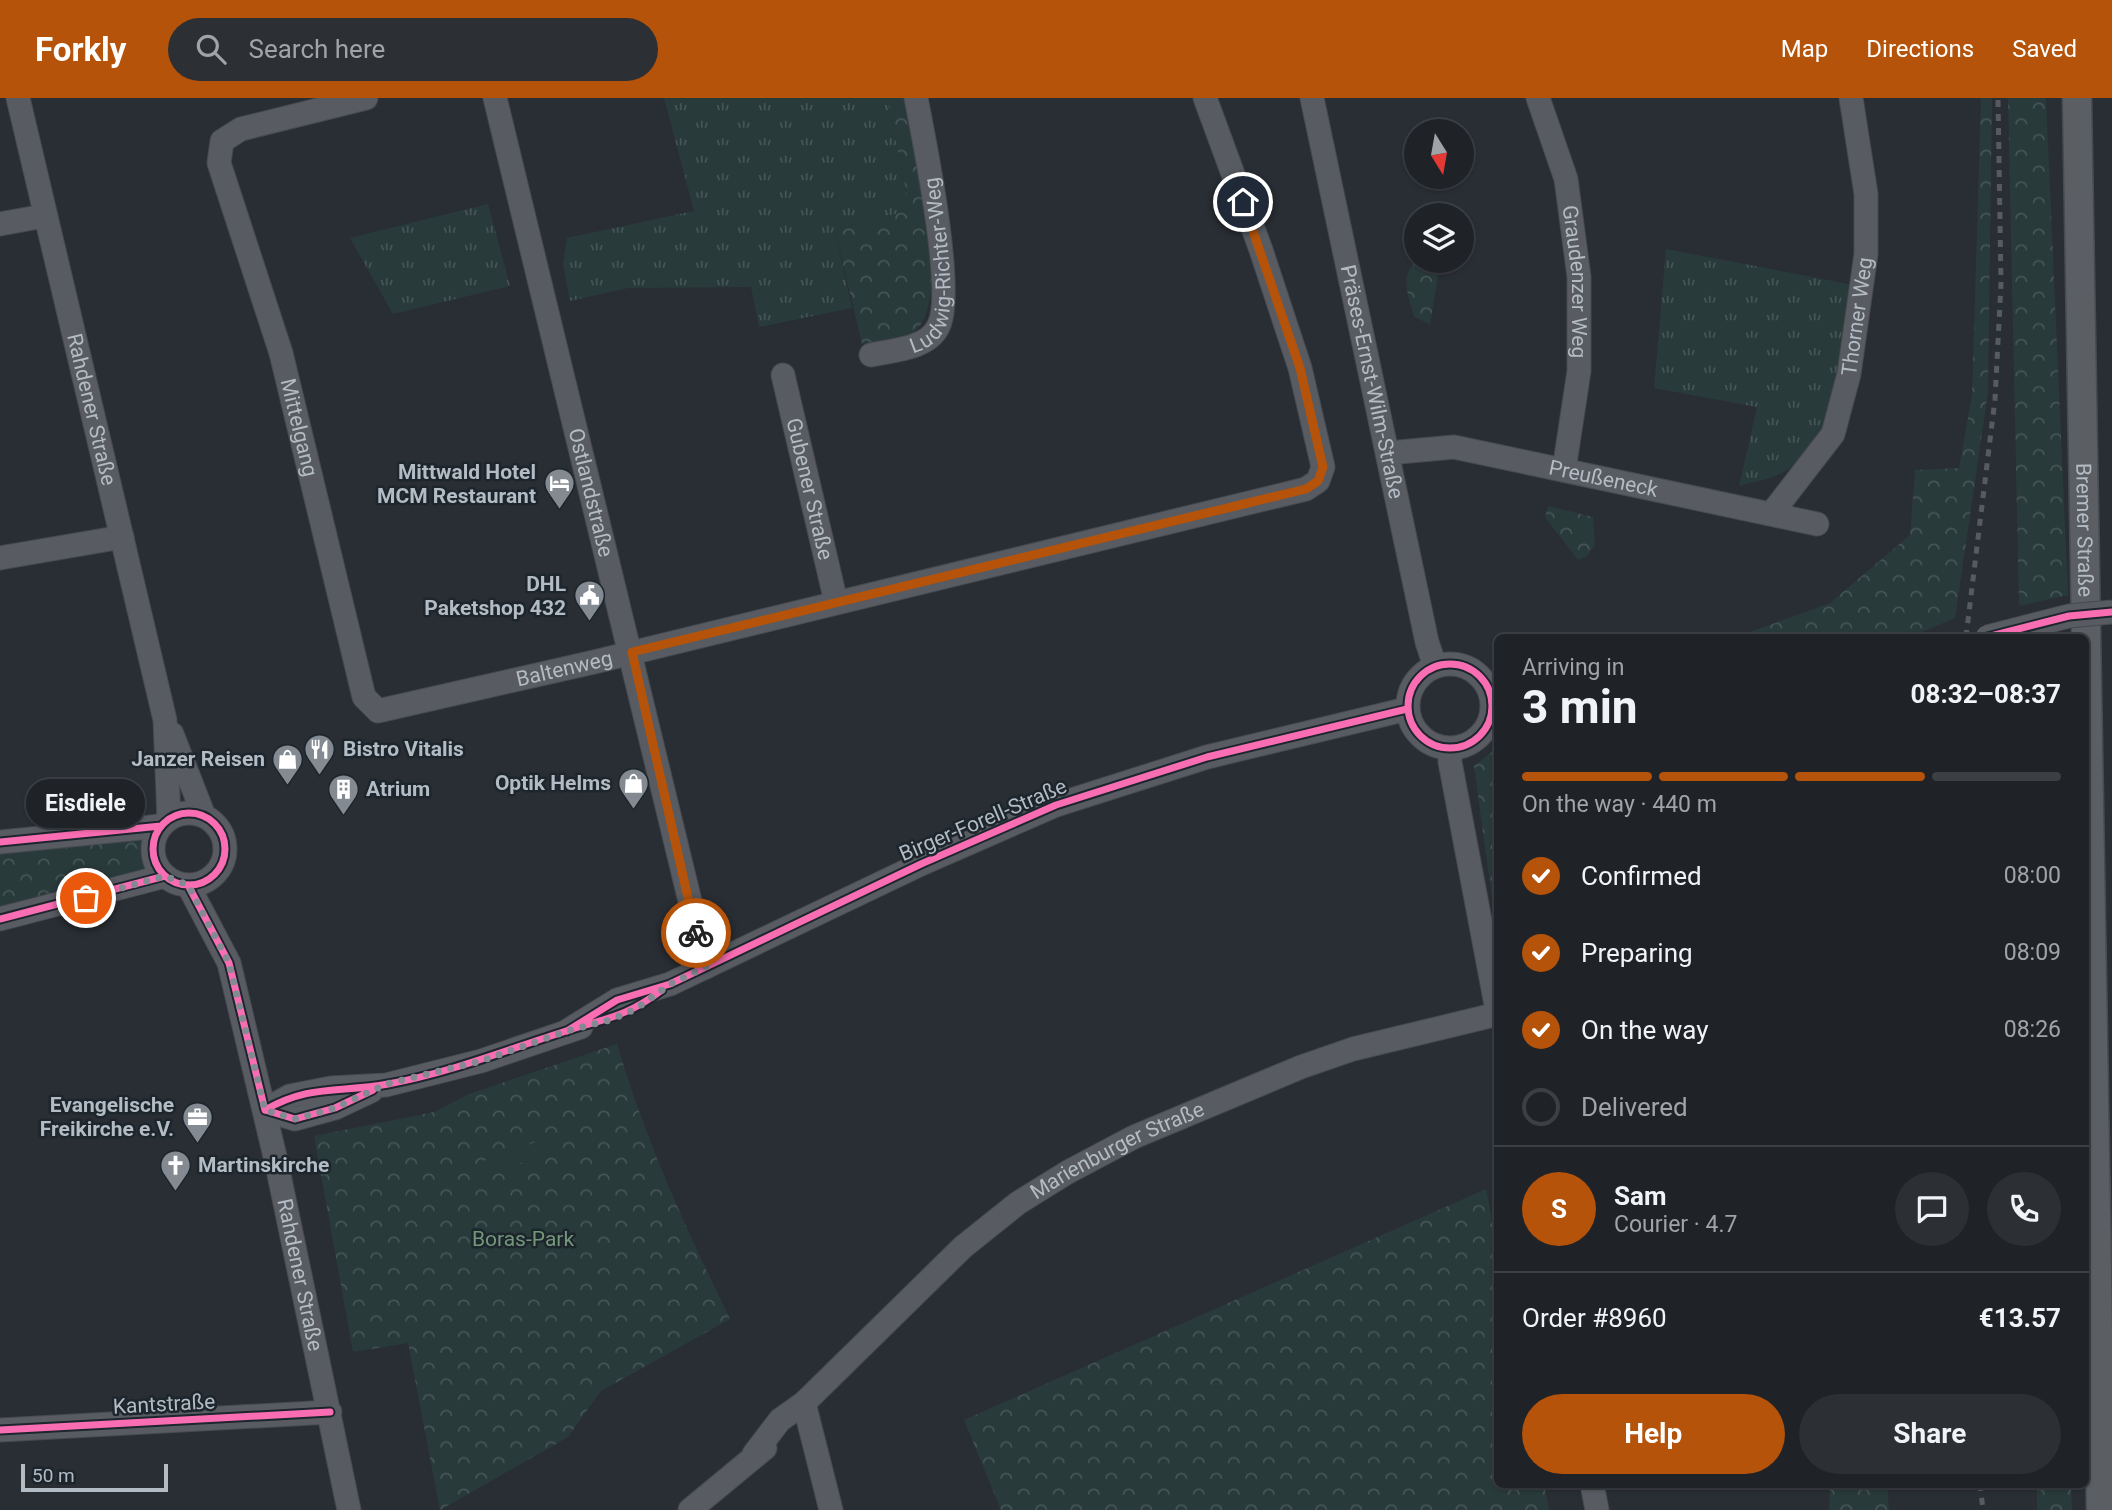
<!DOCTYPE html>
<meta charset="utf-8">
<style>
:root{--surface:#1f2227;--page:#2c2f33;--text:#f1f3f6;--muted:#a1a4a7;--line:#3c3f44;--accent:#b45309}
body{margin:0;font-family:Roboto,sans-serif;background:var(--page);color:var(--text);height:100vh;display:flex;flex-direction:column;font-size:26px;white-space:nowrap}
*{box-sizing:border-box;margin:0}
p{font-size:23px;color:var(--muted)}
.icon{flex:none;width:38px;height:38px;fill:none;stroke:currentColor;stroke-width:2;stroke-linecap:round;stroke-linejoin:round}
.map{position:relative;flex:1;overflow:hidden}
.details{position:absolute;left:1494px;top:536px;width:595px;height:854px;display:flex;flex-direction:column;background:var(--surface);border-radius:10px;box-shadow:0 2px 5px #0004,0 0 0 2px var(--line)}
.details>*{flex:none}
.needle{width:46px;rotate:169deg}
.tools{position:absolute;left:1404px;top:21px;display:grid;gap:14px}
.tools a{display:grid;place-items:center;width:70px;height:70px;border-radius:50%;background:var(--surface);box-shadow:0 2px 5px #0004,0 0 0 2px var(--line);font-size:35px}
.scale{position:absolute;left:21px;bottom:18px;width:147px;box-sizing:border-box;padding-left:7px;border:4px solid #b3bbc4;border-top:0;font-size:19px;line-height:24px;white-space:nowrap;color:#b3bbc4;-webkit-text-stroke:5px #1d252d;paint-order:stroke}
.pin{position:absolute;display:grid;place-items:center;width:60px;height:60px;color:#fff;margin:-30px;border:4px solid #fff;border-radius:50%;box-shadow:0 2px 7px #0007}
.courier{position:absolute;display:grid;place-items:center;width:70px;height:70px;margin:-35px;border:5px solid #b45309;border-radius:50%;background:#fff;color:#222;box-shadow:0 2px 9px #0007}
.bubble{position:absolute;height:49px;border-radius:24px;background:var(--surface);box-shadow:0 2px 5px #0004,0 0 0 2px var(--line);font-size:23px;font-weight:700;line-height:49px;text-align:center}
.headline em{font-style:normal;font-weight:700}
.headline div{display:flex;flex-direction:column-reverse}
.headline{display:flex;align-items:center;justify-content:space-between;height:119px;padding:0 28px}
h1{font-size:46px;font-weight:700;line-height:52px}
.bar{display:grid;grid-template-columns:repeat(4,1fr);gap:10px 7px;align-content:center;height:84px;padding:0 28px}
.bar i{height:9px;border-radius:5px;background:var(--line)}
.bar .on{background:var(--accent)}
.bar p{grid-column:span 4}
.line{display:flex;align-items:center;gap:18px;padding:0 28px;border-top:2px solid var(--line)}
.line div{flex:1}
.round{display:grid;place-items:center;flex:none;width:74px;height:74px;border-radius:37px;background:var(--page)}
ol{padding:0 28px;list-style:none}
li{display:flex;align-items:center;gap:21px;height:77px}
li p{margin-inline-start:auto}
li .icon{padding:7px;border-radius:50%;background:var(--accent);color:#fff;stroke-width:4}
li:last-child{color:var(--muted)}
li i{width:38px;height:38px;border:4px solid var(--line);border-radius:50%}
.action{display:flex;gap:14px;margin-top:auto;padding:14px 28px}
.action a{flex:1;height:80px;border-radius:42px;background:var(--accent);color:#fff;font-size:28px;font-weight:700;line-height:80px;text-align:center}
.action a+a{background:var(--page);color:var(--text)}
header{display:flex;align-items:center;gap:42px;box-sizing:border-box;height:98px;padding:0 35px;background:var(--accent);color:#fff}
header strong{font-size:33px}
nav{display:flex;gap:38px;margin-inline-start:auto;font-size:24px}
.search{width:490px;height:63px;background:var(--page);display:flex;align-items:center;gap:18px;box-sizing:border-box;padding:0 24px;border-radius:38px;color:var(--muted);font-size:26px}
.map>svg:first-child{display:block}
.grass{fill:url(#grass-tufts)}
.forest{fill:url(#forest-crowns)}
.garden{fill:#293a3a}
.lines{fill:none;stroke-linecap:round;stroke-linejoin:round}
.minor-casing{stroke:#464a4f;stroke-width:25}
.major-casing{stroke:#464b51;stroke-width:31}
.minor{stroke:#585c62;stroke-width:23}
.major{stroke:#5b5f63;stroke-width:28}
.rail{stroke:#575b60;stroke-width:5;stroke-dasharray:7 7;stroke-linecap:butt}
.minor-bridge-casing{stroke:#464a4f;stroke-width:25;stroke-linecap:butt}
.minor-bridge{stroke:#585c62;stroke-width:23}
.cycleway-casing{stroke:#1d252d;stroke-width:11}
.cycleway{stroke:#f96db3;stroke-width:7}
.done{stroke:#838a92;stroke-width:7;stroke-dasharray:0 12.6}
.route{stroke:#b45309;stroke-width:9}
.labels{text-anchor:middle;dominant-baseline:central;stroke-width:5;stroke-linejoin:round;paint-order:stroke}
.street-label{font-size:21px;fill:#b3bbc4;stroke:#1d252d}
.poi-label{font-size:21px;font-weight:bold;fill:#b3bbc4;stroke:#1d252d;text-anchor:end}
.park-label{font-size:21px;fill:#74977a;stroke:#1d252d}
</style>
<header>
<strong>Forkly</strong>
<div class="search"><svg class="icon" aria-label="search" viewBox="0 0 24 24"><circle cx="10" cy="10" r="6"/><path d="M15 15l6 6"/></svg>Search here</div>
<nav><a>Map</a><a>Directions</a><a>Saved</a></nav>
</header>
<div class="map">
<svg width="2112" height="1412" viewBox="0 0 2112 1412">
<defs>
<pattern id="grass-tufts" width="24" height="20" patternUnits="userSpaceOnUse" patternTransform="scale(1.75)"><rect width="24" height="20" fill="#293a3a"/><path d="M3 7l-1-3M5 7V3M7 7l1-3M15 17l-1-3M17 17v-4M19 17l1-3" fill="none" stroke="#465555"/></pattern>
<pattern id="forest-crowns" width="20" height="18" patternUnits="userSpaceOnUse" patternTransform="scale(1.75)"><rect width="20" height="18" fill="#293a3a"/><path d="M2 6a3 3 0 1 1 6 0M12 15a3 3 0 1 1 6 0" fill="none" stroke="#465555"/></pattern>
</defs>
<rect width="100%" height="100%" fill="#292e34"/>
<path class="grass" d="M664,0H887L910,112L835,132L852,210L759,229L751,189L628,190L570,203L563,166L567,140L694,113Z
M488,106L510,188L393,216L350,140Z
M1666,151L1854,187C1844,248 1842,327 1790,370C1778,380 1754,383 1739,388L1757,309L1654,290Z"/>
<path class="forest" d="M887,0H909C918,46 954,203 914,234C903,242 877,243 862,246L835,132L910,112Z
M1981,0H1992L1988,294L1955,520L1910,539H1721L1745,536L1830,505L1910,437L1915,372L1959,370L1972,297Z
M2008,0H2046L2068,497L2019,508Z
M1423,163L1439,171L1430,226L1414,219C1409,200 1400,181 1414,165Z
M1548,408L1593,419L1595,447L1587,458L1578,462L1545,419Z
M1498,649V844L1474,668Z
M141,740L149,776L0,814V753Z
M617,946C646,1044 685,1129 730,1221L601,1293L568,1339L440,1412L408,1245L353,1254L314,1038L434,1014L469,996Z
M1486,1091L1498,1153V1386H1544L1549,1412H1001L964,1322Z
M1830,1386H1887L1889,1412H1829Z
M2037,1386H2071L2072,1412H2037Z"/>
<path class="garden" d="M536,1044L544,1046L547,1059L480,1074L478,1065Z"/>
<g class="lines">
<defs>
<g id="minor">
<path id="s1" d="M18,0L165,622L169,721"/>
<path id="s2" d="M366,0L241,31L222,43L219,65L281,255L364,599L378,613L594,564L1306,391L1318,383L1323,369L1300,270L1261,152L1205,0"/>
<path id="s3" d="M495,0L706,869"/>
<path id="s4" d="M1312,0L1427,544L1435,568"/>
<path id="s5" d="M1538,0L1566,81L1579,179V273L1564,372"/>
<path d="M0,126L44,118"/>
<path id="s6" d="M871,257C893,252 927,251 938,229C956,197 924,41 916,0"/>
<path id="s7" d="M783,277L836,504"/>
<path id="s8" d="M1388,355L1454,349L1817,426"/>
<path id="s9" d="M1772,415L1833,336L1849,276L1866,156V96L1851,0"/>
<path d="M0,460L122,439"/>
<circle cx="1450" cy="608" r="42"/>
<path d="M172,636L204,718"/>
<path d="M1450,651V664L1498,917"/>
<circle cx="189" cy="751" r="36"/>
<path d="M0,744L161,728"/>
<path id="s10" d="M188,787L229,865L277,1067L349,1412"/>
<path d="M0,821L165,778"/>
<path d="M567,933L617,902L670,886L921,766L1056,707L1207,659L1407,611"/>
<path d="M265,1012L290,998L331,990L386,987L481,963L581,929"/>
<path d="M265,1012L295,1021L335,1010L371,993"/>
<path d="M804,1305L831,1412"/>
<path d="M0,1332L330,1314"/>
<path id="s11" d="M754,1356L780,1322L804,1305L963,1149L1018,1105L1068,1074L1134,1039L1301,969L1353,951L1498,916"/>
<path d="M1592,1386L1597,1412"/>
<path d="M690,1412L765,1350"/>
</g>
<g id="major">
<path id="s12" d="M2077,0L2101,1412"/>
</g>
</defs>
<use href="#minor" class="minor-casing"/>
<use href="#major" class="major-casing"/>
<use href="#minor" class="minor"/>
<use href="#major" class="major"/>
<path class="rail" d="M1966,539L1995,301L2001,186L1998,0
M1980,1386L1983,1412"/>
<defs>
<path id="minor-bridge" d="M1987,539L2069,518L2112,514"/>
</defs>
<use href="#minor-bridge" class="minor-bridge-casing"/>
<use href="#minor-bridge" class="minor-bridge"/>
<defs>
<path id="cycleway" d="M1987,539L2069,518L2112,514
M1408 608a42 42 0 1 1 84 0a42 42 0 1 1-84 0Z
M153 751a36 36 0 1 1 72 0a36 36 0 1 1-72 0Z
M0,744L161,728
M188,787L229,865L265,1012
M0,821L165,778
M567,933L617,902L670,886L921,766L1056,707L1207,659L1407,611
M265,1012C310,986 340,995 388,986C449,975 506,952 566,933C607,920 626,919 662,892
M265,1012L295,1021L335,1010L373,992
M0,1332L330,1314"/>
</defs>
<use href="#cycleway" class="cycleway-casing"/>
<use href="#cycleway" class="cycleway"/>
</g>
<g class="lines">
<path class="done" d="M86,800L165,778L188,787L229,865L265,1012L295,1021L335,1010L386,986L481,963L567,933L610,922L636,911L670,886L706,869L696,835"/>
<path class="route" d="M696,835L632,554L1306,391L1318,383L1323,369L1300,270L1243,104"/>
</g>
<defs>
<symbol id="hotel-pin" viewBox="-11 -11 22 30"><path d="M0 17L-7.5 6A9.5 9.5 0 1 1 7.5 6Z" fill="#838a92" stroke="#1d252d"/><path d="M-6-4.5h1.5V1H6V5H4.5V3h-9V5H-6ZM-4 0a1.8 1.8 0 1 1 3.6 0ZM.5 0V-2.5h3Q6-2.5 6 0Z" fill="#fff"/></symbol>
<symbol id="civic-pin" viewBox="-11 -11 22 30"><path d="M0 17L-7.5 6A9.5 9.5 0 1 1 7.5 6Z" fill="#838a92" stroke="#1d252d"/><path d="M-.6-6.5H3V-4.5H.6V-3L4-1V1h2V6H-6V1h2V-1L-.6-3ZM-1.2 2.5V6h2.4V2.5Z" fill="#fff"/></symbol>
<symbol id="restaurant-pin" viewBox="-11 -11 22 30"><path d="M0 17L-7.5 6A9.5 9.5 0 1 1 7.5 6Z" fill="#838a92" stroke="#1d252d"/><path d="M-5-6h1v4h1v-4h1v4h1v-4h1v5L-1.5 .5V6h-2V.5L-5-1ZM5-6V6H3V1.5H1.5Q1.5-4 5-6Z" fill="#fff"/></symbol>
<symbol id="shop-pin" viewBox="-11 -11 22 30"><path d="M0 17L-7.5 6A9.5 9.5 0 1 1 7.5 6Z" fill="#838a92" stroke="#1d252d"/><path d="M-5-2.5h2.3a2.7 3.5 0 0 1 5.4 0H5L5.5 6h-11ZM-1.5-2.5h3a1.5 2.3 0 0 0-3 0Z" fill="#fff"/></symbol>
<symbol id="building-pin" viewBox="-11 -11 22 30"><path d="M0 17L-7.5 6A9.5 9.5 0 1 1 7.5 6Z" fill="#838a92" stroke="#1d252d"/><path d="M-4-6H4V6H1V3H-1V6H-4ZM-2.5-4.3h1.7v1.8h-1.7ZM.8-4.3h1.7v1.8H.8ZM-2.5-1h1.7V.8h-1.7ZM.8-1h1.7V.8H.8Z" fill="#fff"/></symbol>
<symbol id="office-pin" viewBox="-11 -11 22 30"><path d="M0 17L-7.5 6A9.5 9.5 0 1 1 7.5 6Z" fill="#838a92" stroke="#1d252d"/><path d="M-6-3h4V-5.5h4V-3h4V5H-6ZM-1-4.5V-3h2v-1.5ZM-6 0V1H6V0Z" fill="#fff"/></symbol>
<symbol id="church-pin" viewBox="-11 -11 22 30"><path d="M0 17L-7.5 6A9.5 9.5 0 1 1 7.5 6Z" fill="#838a92" stroke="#1d252d"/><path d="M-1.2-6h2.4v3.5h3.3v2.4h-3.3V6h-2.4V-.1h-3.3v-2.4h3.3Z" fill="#fff"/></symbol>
</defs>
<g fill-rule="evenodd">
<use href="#hotel-pin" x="542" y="368" width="35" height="47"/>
<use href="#civic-pin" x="572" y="480" width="35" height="47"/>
<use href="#restaurant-pin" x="302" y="634" width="35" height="47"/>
<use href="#shop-pin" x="270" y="644" width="35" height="47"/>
<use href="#shop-pin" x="616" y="668" width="35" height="47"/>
<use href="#building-pin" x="326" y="674" width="35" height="47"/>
<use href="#office-pin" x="180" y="1002" width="35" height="47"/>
<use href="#church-pin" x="158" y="1050" width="35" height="47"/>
</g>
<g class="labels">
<g class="street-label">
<text stroke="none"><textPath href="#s6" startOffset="133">Ludwig-Richter-Weg</textPath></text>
<text stroke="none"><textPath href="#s5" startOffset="189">Graudenzer Weg</textPath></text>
<text stroke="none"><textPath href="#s9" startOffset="220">Thorner Weg</textPath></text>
<text stroke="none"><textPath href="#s4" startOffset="290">Präses-Ernst-Wilm-Straße</textPath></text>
<text stroke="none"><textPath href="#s1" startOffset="320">Rahdener Straße</textPath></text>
<text stroke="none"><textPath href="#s2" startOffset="450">Mittelgang</textPath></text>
<text stroke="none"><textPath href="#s8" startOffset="219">Preußeneck</textPath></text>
<text stroke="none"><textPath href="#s7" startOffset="117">Gubener Straße</textPath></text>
<text stroke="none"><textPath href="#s3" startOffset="406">Ostlandstraße</textPath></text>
<text stroke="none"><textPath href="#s12" startOffset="432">Bremer Straße</textPath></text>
<text stroke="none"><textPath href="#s2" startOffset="938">Baltenweg</textPath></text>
<text transform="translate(983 722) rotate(-23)">Birger-Forell-Straße</text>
<text stroke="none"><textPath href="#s11" startOffset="478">Marienburger Straße</textPath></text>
<text stroke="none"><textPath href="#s10" startOffset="408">Rahdener Straße</textPath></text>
<text transform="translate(164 1306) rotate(-3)">Kantstraße</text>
</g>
<g class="poi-label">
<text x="536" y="374">Mittwald Hotel<tspan x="536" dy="24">MCM Restaurant</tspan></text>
<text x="566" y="486">DHL<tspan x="566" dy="24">Paketshop 432</tspan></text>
<text x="343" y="651" text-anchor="start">Bistro Vitalis</text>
<text x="265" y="661">Janzer Reisen</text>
<text x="611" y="685">Optik Helms</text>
<text x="366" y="691" text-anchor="start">Atrium</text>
<text x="174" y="1007">Evangelische<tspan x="174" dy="24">Freikirche e.V.</tspan></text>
<text x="198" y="1067" text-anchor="start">Martinskirche</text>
</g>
<g class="park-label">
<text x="523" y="1141">Boras-Park</text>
</g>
</g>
</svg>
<div class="tools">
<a><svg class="needle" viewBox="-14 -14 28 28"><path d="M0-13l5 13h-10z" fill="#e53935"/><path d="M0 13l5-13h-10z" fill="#a1a4a7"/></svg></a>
<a><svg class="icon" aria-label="layers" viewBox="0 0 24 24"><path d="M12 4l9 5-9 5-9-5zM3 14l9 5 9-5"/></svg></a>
</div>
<div class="scale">50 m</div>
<div class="pin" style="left:86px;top:800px;background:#ea580c"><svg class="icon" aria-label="bag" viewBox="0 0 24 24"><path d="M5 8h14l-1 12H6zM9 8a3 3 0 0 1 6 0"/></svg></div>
<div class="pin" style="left:1243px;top:104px;background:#1f2937"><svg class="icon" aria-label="home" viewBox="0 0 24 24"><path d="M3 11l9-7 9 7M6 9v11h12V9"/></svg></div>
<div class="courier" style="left:696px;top:835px"><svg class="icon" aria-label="bike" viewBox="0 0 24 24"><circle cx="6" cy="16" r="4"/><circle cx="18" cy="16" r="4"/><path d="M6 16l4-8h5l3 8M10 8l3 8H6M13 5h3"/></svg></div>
<div class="bubble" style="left:26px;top:681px;width:119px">Eisdiele</div>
<section class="details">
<div class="headline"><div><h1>3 min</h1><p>Arriving in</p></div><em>08:32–08:37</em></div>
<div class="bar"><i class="on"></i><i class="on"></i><i class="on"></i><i></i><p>On the way · 440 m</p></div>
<ol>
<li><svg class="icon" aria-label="check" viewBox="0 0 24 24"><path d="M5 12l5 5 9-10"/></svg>Confirmed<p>08:00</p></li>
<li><svg class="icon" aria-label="check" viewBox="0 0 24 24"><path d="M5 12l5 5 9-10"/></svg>Preparing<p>08:09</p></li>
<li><svg class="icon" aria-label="check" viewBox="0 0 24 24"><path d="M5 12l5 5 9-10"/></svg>On the way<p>08:26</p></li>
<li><i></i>Delivered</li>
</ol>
<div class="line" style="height:126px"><b class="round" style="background:var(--accent);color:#fff">S</b><div><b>Sam</b><p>Courier · 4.7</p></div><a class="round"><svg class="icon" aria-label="chat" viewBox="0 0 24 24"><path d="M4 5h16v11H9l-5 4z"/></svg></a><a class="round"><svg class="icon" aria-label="phone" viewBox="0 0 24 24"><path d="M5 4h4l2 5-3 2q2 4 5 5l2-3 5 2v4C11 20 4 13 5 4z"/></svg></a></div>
<div class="line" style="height:91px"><div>Order #8960</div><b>€13.57</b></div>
<div class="action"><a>Help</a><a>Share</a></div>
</section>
</div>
